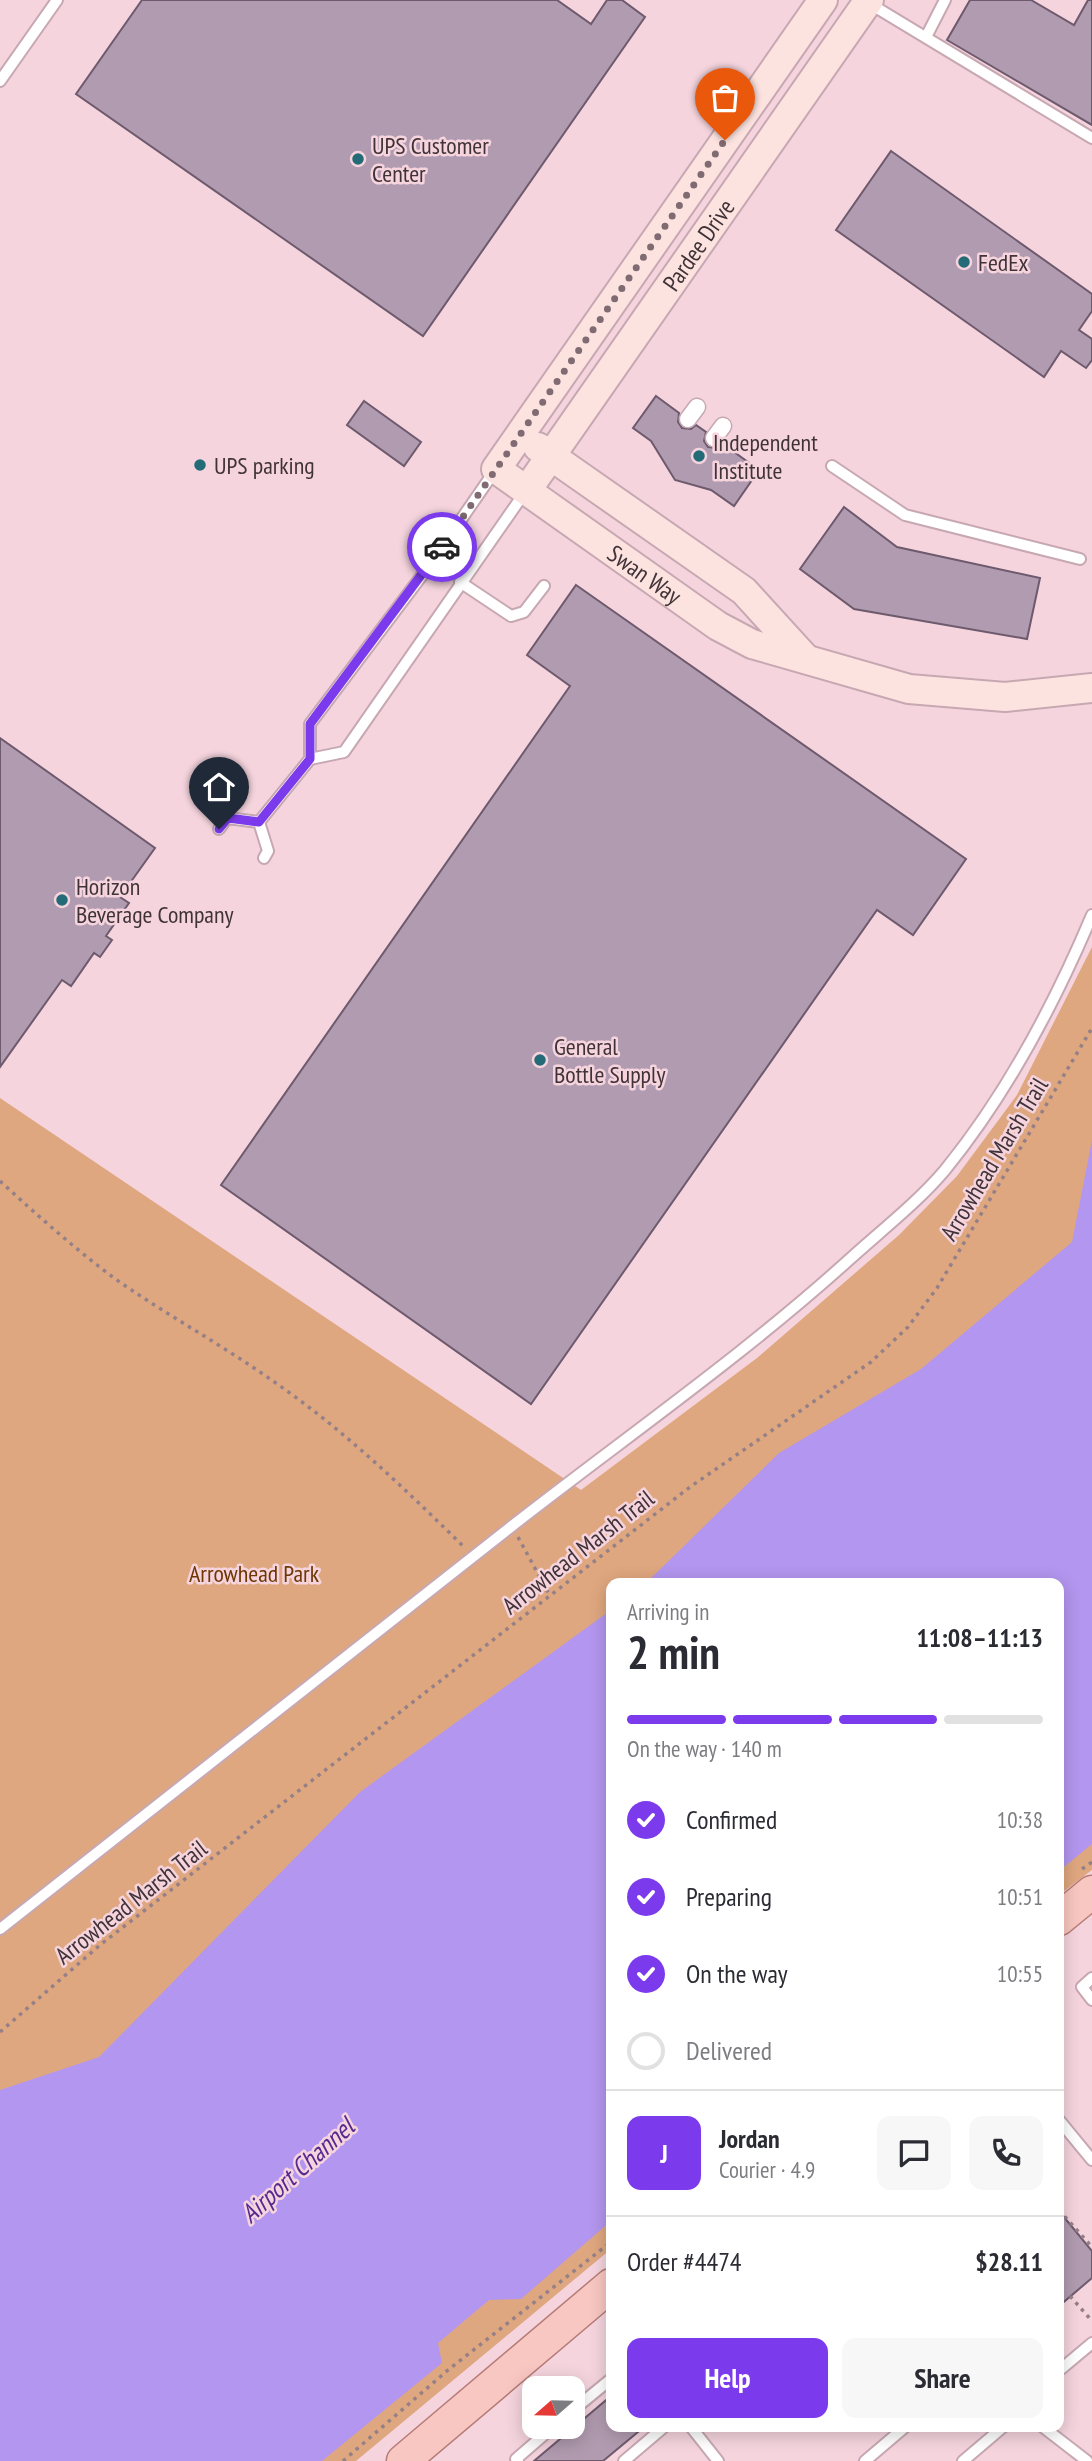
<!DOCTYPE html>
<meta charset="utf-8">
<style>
:root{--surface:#fff;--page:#f7f7f7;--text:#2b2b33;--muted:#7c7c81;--line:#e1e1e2;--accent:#7c3aed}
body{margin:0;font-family:"PT Sans Narrow",sans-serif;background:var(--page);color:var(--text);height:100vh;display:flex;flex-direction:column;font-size:26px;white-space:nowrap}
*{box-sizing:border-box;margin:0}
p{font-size:23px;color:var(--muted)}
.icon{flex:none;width:38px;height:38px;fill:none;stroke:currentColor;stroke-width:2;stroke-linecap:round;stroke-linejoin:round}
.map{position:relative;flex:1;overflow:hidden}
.panel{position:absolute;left:606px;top:1578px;width:458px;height:854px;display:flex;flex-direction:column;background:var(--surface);border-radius:14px;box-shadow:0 4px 18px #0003}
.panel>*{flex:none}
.needle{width:46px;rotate:250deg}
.fabs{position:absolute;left:522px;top:2376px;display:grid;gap:14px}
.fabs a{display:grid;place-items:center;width:63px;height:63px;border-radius:14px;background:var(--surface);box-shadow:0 4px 18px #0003;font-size:35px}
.pin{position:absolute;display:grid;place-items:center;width:60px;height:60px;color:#fff;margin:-72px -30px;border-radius:50% 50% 50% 0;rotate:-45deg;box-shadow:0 0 7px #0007}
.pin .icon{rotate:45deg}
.courier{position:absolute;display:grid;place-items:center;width:70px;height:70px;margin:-35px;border:5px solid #7c3aed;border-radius:50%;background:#fff;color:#222;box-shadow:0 2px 9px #0007}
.summary em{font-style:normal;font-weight:700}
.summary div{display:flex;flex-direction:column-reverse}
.summary{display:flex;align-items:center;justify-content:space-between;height:119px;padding:0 21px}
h1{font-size:46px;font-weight:700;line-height:52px}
.bar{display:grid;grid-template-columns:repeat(4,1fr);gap:10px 7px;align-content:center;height:84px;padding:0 21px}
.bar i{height:9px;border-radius:5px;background:var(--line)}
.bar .current{background:var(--accent)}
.bar p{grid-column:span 4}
.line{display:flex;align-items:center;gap:18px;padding:0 21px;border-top:2px solid var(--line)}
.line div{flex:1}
.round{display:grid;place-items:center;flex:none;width:74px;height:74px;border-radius:14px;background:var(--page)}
ol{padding:0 21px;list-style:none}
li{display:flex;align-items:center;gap:21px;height:77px}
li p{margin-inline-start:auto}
li .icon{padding:7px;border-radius:50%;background:var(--accent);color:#fff;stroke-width:4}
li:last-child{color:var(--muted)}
li i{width:38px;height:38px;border:4px solid var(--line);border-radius:50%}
.primary-button{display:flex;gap:14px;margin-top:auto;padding:14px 21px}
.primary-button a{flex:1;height:80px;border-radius:14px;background:var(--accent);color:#fff;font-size:28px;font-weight:700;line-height:80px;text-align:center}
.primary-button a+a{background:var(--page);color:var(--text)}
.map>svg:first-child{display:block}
.green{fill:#dfa77f}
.water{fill:#b396ef}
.building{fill:#b19bb0;stroke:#6e5a6d;stroke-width:2}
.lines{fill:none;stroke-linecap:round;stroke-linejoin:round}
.service-casing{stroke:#c7a8b2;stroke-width:14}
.pedestrian-casing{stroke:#c7a8b2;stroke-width:19}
.secondary-casing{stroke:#c7a8b2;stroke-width:32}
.primary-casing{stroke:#b67b76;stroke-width:35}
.path{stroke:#968087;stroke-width:3.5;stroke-dasharray:3.5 5;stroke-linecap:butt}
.service{stroke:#fff;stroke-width:10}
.pedestrian{stroke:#fff;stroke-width:16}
.secondary{stroke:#fce3e0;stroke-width:28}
.primary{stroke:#f9c7c1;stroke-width:32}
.done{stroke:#7f6b71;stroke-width:7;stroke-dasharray:0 12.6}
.route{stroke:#7c3aed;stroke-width:9}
.poi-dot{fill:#236c77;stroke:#f5d4de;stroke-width:2.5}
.labels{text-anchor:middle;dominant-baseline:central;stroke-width:5;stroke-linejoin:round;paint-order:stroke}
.poi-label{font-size:24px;fill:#403337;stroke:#f5d4de;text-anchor:start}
.street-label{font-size:24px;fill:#403337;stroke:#f5d4de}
.park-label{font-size:24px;fill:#6d3702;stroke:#f5d4de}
.water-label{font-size:26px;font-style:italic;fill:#552a91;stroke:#f5d4de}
</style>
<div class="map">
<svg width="1092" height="2461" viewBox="0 0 1092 2461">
<rect width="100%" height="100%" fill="#f5d4de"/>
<path class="green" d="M1092,947V1870L1059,1895V1584H611V2249L356,2461H0V1098L581,1490L757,1358L899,1235L957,1176L1017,1095Z"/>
<path class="water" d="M1092,1140V1844L1059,1871V1584H645L779,1453L921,1369L1072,1242Z
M611,1610V2221L521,2299L489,2300L438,2343L442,2363L322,2461H0V2090L99,2057L360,1792Z"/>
<path class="building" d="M142,0H557L591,24L607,0H622L645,17L423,336L76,94Z
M970,0H1031L1074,25L1088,0H1092V125L947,40Z
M891,151L1092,294V311L1079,330L1092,339V360L1086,368L1061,351L1044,377L836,230Z
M656,396L679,413L678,422L682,428L691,429L696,425L706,432L704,441L708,447L717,448L723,444L759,470L734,506L711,490L675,480L651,441L633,428Z
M364,401L421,442L404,466L347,425Z
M844,507L897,547L1040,578L1027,639L854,609L800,569Z
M576,585L966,859L913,935L877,910L531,1404L221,1185L570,686L527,655Z
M0,738L155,848L120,897L129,903L106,936L112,940L100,957L94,953L71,986L62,980L0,1067Z
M1059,2211L1092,2251V2278L1059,2306Z
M611,2396V2427H644L603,2461H534Z"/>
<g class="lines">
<defs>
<path id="service" d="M867,2L1092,138
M926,37L945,0
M0,81L57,0
M832,466L905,515L1080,559
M496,469L429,566L310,724V759L344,752L525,492
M460,582L511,616L524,612L544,586
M259,822L310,759
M219,829L227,818L259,822L268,851L264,858
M0,1929C171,1795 342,1661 512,1526C626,1437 744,1355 851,1258C882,1230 918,1202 945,1170C1007,1094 1054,1005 1092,915
M1092,1978L1082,1987L1092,2000
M1059,2120L1092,2160
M1061,2369L1092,2343
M572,2411L611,2379
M691,2427L718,2461
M1043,2427L1087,2461
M518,2461L516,2459L553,2427
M624,2461L664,2427
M865,2461L905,2427
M963,2461L1003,2427"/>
<path id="pedestrian" d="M688,419L697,407
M714,438L723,426"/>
<g id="secondary">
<path id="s1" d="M823,0L496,469L718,626L752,644L909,689L1005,697L1092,688"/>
<path d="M538,447L744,591L806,659"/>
<path id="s2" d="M527,490L869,0"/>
</g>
<path id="primary" d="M1059,1919L1092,1892
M403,2461L611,2285"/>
</defs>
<use href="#service" class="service-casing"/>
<use href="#pedestrian" class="pedestrian-casing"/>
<use href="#secondary" class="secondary-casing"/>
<use href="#primary" class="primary-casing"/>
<path class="path" d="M0,1181C37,1215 74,1248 114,1278C168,1316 226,1347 280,1386C347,1433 406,1490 464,1547
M518,1537L550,1596
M1082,1869L1092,1862
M0,2032L100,1945L690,1487L871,1362L908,1327L937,1288L1092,1028
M1059,2210L1092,2247
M1070,2296L1092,2321
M343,2461L448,2370L611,2242"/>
<use href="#service" class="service"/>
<use href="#pedestrian" class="pedestrian"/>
<use href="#secondary" class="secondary"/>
<use href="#primary" class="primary"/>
</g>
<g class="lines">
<path class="done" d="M442,547L725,140"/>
<path class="route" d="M219,829L228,818L259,822L310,759V724L442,547"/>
</g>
<g class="poi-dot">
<circle cx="358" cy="159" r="7"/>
<circle cx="964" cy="262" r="7"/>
<circle cx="699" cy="456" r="7"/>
<circle cx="200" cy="465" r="7"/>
<circle cx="62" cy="900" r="7"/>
<circle cx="540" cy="1060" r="7"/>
</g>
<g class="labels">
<g class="poi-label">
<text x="372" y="145">UPS Customer<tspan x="372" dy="28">Center</tspan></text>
<text x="978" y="262">FedEx</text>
<text x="713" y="442">Independent<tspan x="713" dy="28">Institute</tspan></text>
<text x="214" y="465">UPS parking</text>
<text x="76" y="886">Horizon<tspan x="76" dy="28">Beverage Company</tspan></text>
<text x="554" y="1046">General<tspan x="554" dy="28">Bottle Supply</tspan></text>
</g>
<g class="street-label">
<text stroke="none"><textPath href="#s2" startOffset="299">Pardee Drive</textPath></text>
<text stroke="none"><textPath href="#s1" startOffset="754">Swan Way</textPath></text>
<text transform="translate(994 1159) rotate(-59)">Arrowhead Marsh Trail</text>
<text transform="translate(578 1552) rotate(-38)">Arrowhead Marsh Trail</text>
<text transform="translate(131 1902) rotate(-38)">Arrowhead Marsh Trail</text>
</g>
<g class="park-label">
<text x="254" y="1573">Arrowhead Park</text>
</g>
<g class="water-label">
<text transform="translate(297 2170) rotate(-42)">Airport Channel</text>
</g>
</g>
</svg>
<div class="fabs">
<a><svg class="needle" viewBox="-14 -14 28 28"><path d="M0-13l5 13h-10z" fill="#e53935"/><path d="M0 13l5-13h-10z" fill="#7c7c81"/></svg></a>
</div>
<div class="pin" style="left:725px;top:140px;background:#ea580c"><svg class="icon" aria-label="bag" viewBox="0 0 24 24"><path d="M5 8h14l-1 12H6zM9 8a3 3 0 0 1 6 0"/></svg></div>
<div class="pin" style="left:219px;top:829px;background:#1f2937"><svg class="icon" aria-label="home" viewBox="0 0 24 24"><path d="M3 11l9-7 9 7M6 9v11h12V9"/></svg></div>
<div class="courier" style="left:442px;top:547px"><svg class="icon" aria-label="car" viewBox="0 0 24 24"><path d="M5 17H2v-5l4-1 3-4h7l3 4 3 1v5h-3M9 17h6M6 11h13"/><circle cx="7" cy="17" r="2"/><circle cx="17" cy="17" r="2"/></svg></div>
<section class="panel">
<div class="summary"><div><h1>2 min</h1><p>Arriving in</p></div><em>11:08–11:13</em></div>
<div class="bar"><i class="current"></i><i class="current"></i><i class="current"></i><i></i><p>On the way · 140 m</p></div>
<ol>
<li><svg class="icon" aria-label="check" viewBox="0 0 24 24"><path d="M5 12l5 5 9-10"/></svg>Confirmed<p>10:38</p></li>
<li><svg class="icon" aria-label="check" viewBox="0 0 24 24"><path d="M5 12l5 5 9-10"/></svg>Preparing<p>10:51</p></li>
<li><svg class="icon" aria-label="check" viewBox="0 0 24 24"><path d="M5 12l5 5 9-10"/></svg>On the way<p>10:55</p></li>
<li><i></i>Delivered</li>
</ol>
<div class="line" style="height:126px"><b class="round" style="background:var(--accent);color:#fff">J</b><div><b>Jordan</b><p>Courier · 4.9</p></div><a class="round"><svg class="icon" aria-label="chat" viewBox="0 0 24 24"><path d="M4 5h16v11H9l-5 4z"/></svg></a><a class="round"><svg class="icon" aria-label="phone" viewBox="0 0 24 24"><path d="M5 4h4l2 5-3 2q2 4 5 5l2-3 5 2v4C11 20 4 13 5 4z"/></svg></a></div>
<div class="line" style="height:91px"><div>Order #4474</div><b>$28.11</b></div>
<div class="primary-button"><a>Help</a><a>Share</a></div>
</section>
</div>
